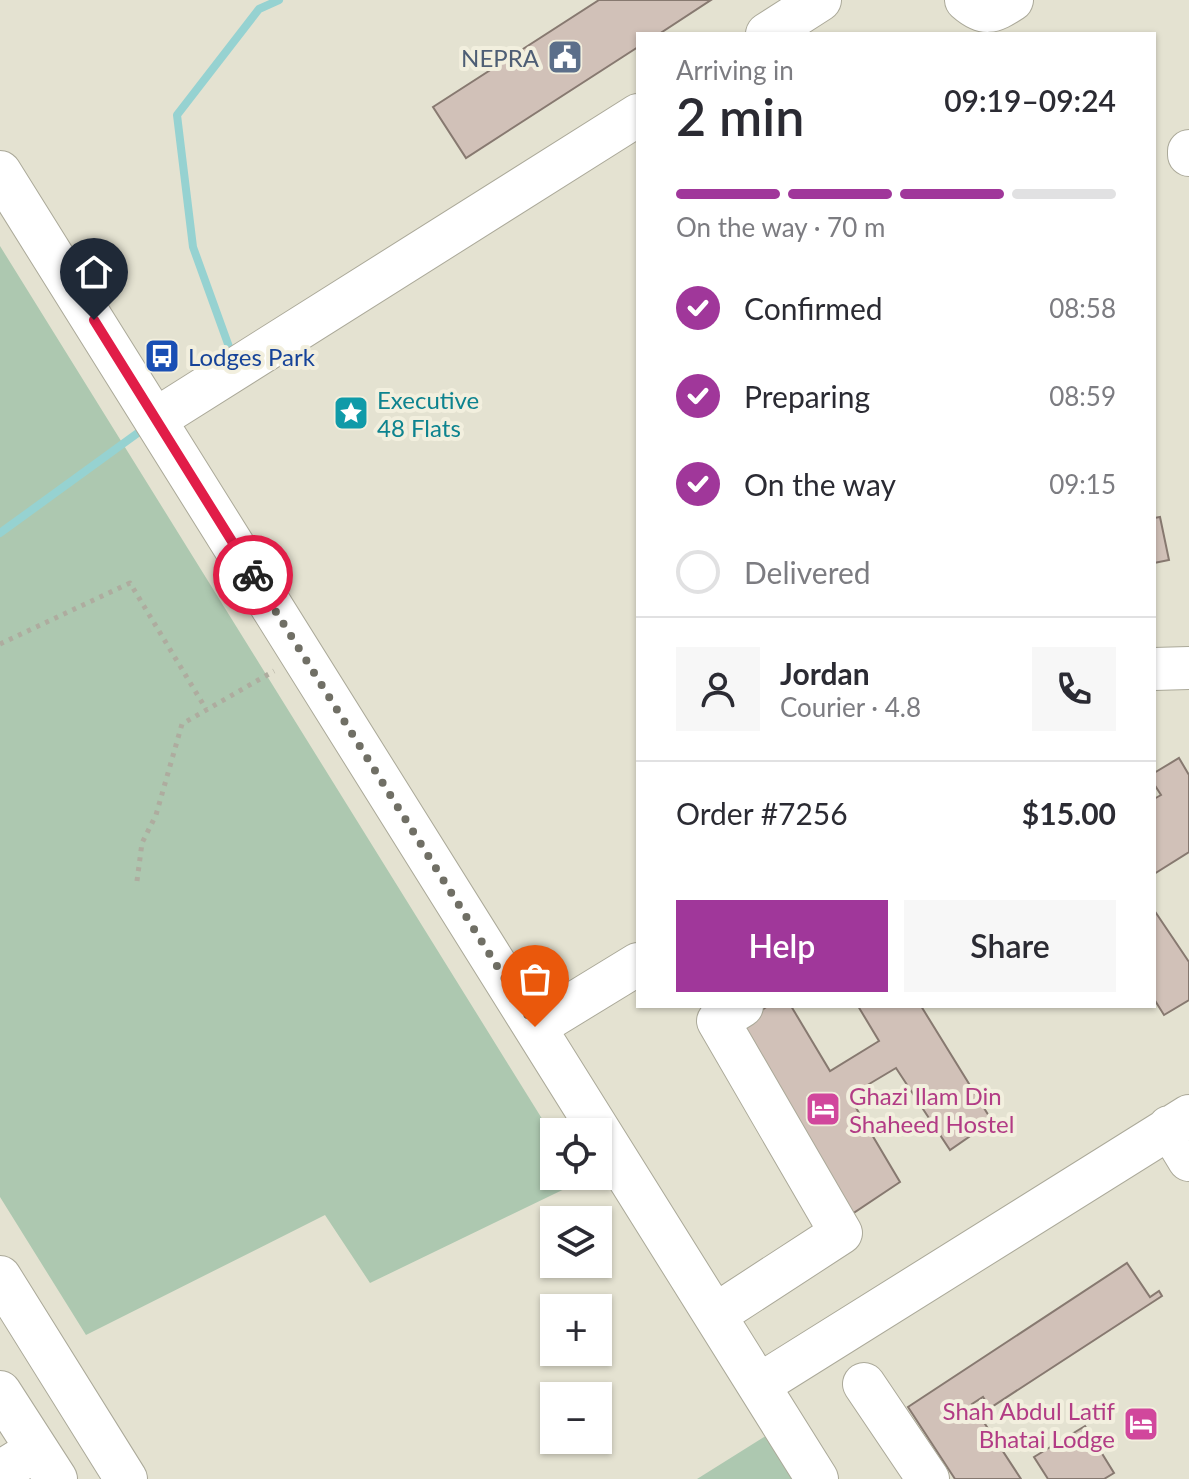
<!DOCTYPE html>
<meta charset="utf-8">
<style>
:root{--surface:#fff;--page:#f7f7f7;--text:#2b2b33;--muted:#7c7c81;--line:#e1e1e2;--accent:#a0379a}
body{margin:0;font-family:Lato,sans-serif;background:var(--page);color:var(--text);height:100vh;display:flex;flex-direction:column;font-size:30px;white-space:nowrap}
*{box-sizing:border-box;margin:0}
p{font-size:26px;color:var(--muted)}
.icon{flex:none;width:44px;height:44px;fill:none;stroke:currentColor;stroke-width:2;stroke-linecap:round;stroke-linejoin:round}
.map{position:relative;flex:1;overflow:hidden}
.sheet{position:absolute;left:636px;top:32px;width:520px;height:976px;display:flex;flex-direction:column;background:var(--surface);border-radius:0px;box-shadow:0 2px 6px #0004}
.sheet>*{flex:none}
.fabs{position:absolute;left:540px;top:1118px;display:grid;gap:16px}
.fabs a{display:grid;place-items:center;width:72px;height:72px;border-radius:0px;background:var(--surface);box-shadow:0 2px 6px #0004;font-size:40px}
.pin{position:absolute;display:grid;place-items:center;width:68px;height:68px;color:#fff;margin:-82px -34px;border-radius:50% 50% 50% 0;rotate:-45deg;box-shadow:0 0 8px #0007}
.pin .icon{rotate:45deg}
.courier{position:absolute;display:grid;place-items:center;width:80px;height:80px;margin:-40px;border:6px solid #e11d48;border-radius:50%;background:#fff;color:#222;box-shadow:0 2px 10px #0007}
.summary em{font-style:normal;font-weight:600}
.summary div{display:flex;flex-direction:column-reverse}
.summary{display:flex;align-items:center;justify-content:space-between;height:136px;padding:0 40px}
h1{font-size:52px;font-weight:600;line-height:60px}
.bar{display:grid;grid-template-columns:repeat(4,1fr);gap:12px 8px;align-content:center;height:96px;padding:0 40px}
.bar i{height:10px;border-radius:6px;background:var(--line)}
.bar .on{background:var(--accent)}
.bar p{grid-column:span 4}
.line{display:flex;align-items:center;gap:20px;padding:0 40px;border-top:2px solid var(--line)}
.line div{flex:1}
.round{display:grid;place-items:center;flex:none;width:84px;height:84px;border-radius:0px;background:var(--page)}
ol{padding:0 40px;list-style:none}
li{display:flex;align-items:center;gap:24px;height:88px}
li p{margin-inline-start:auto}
li .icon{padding:8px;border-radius:50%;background:var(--accent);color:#fff;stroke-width:4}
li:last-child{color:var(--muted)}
li i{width:44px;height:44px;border:4px solid var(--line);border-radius:50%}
.button{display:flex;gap:16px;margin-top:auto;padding:16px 40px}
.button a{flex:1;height:92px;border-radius:0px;background:var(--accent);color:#fff;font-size:32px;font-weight:600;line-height:92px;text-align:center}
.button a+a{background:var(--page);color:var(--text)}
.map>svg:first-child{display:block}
.green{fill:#adc8b0}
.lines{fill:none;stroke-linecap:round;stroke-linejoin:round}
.stream{stroke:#96d2d1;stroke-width:8}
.building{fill:#d1c1b8;stroke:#877970;stroke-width:2}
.minor-casing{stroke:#aba999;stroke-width:44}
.path{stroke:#aeac9f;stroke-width:5;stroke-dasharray:4 6;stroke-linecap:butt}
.minor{stroke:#fff;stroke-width:42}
.done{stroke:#706f65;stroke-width:8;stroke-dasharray:0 14.4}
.route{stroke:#e11d48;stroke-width:10}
.labels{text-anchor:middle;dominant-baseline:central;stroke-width:8;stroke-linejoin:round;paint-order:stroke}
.service-label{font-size:24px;fill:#4e5e75;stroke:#f2efde;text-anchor:end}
.transit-label{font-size:24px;fill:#164399;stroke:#f2efde;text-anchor:start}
.culture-label{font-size:24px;fill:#0d838f;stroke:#f2efde;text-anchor:start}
.hotel-label{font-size:24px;fill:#b23c85;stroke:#f2efde;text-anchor:start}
</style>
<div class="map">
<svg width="1189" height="1479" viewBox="0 0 1189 1479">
<rect width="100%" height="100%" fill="#e4e2d1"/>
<path class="green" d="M0,246L554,1138V1176H578L581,1181L370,1283L325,1215L86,1335L0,1197Z
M772,1432L801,1479H697Z"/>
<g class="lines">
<path class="stream" d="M232,355L193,247L177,115L259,9L279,0
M0,533L146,427"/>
</g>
<path class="building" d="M599,0H711L659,34H638V47L466,158L433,107Z
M1160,517L1169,560L1154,563V518Z
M1179,758L1189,775V852L1154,874V799L1161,795L1154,784V773Z
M1154,910L1189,962V1000L1164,1015L1154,999Z
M768,1006H791L830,1071L879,1041L858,1006H921L992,1121L950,1150L896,1068L849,1096L900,1182L852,1214L739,1024Z
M1127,1263L1150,1297L1159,1291L1162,1296L990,1408L983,1397L972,1404L1021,1479H955L908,1407Z
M1085,1426L1114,1473L1104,1479H1048L1034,1457Z"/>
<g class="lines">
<defs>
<path id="minor" d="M966,0C984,16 992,13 1012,0
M767,34L820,0
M1189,151V155
M0,172L817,1479
M156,419L638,115
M1154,669L1189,668
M535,1027L638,964
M1169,1127L1189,1160
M0,1277L126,1479
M715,1315L841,1233L718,1021L742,1006
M864,1384L928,1479
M759,1385L1189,1116
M0,1392L56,1479
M0,1472L36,1450"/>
</defs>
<use href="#minor" class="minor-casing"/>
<path class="path" d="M0,644L130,583L206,709
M137,881L142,843L156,815L182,724L274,671"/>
<use href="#minor" class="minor"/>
</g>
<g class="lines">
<path class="done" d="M253,575L535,1027"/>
<path class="route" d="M94,320L253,575"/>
</g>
<defs>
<symbol id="civic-square" viewBox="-11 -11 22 22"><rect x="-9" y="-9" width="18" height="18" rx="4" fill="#5c6f8a" stroke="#f2efde"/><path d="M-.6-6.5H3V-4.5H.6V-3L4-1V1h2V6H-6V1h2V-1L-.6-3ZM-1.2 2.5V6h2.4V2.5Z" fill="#fff"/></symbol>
<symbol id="bus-square" viewBox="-11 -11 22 22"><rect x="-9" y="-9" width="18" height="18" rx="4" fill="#1a4fb4" stroke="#f2efde"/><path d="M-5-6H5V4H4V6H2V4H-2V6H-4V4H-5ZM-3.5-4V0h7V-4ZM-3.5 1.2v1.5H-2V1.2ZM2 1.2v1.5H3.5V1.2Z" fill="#fff"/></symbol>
<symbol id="sight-square" viewBox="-11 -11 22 22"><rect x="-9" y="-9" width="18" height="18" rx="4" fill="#0f9aa8" stroke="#f2efde"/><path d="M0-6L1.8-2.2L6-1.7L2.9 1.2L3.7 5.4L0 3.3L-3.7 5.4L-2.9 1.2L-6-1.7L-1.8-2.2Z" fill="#fff"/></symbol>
<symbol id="hotel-square" viewBox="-11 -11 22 22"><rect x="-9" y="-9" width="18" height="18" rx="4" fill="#d1479c" stroke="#f2efde"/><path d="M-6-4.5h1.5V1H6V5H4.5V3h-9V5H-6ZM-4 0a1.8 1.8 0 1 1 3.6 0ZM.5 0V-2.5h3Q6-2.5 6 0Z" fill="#fff"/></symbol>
</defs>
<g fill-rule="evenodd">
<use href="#civic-square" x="545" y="37" width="40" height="40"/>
<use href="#bus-square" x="142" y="336" width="40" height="40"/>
<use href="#sight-square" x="331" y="393" width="40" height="40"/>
<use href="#hotel-square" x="803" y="1089" width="40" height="40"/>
<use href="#hotel-square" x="1121" y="1404" width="40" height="40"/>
</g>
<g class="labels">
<g class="service-label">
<text x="539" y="57">NEPRA</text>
</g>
<g class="transit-label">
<text x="188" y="356">Lodges Park</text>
</g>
<g class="culture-label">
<text x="377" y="399">Executive<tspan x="377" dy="28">48 Flats</tspan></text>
</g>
<g class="hotel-label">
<text x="849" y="1095">Ghazi Ilam Din<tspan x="849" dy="28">Shaheed Hostel</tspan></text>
<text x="1115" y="1410" text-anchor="end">Shah Abdul Latif<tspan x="1115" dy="28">Bhatai Lodge</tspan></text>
</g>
</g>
</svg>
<div class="fabs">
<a><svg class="icon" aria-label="locate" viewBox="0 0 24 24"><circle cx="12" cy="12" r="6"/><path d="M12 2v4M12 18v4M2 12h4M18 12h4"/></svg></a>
<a><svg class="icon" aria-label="layers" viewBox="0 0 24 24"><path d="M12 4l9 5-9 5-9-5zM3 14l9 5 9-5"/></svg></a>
<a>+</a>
<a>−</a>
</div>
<div class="pin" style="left:535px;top:1027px;background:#ea580c"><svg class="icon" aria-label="bag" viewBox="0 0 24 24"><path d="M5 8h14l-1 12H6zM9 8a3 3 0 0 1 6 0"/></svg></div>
<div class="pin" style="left:94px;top:320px;background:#1f2937"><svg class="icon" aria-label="home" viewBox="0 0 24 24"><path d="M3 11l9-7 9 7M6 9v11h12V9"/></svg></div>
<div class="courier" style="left:253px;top:575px"><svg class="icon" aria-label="bike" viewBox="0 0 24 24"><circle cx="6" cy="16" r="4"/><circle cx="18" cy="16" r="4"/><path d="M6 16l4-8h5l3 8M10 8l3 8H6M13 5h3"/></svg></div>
<section class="sheet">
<div class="summary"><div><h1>2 min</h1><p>Arriving in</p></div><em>09:19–09:24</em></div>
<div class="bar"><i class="on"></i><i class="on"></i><i class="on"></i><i></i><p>On the way · 70 m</p></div>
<ol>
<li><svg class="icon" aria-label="check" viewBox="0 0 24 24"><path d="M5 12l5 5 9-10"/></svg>Confirmed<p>08:58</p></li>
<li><svg class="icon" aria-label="check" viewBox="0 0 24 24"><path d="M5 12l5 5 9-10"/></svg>Preparing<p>08:59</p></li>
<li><svg class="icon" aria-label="check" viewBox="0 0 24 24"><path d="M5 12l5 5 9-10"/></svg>On the way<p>09:15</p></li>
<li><i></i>Delivered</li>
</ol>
<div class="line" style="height:144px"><a class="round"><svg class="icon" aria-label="person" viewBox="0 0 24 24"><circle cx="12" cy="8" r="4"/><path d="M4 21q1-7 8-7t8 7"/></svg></a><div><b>Jordan</b><p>Courier · 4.8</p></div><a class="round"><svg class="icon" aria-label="phone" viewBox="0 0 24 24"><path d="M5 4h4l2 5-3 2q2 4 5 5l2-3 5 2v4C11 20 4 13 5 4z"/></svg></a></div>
<div class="line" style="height:104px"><div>Order #7256</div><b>$15.00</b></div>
<div class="button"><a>Help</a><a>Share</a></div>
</section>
</div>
